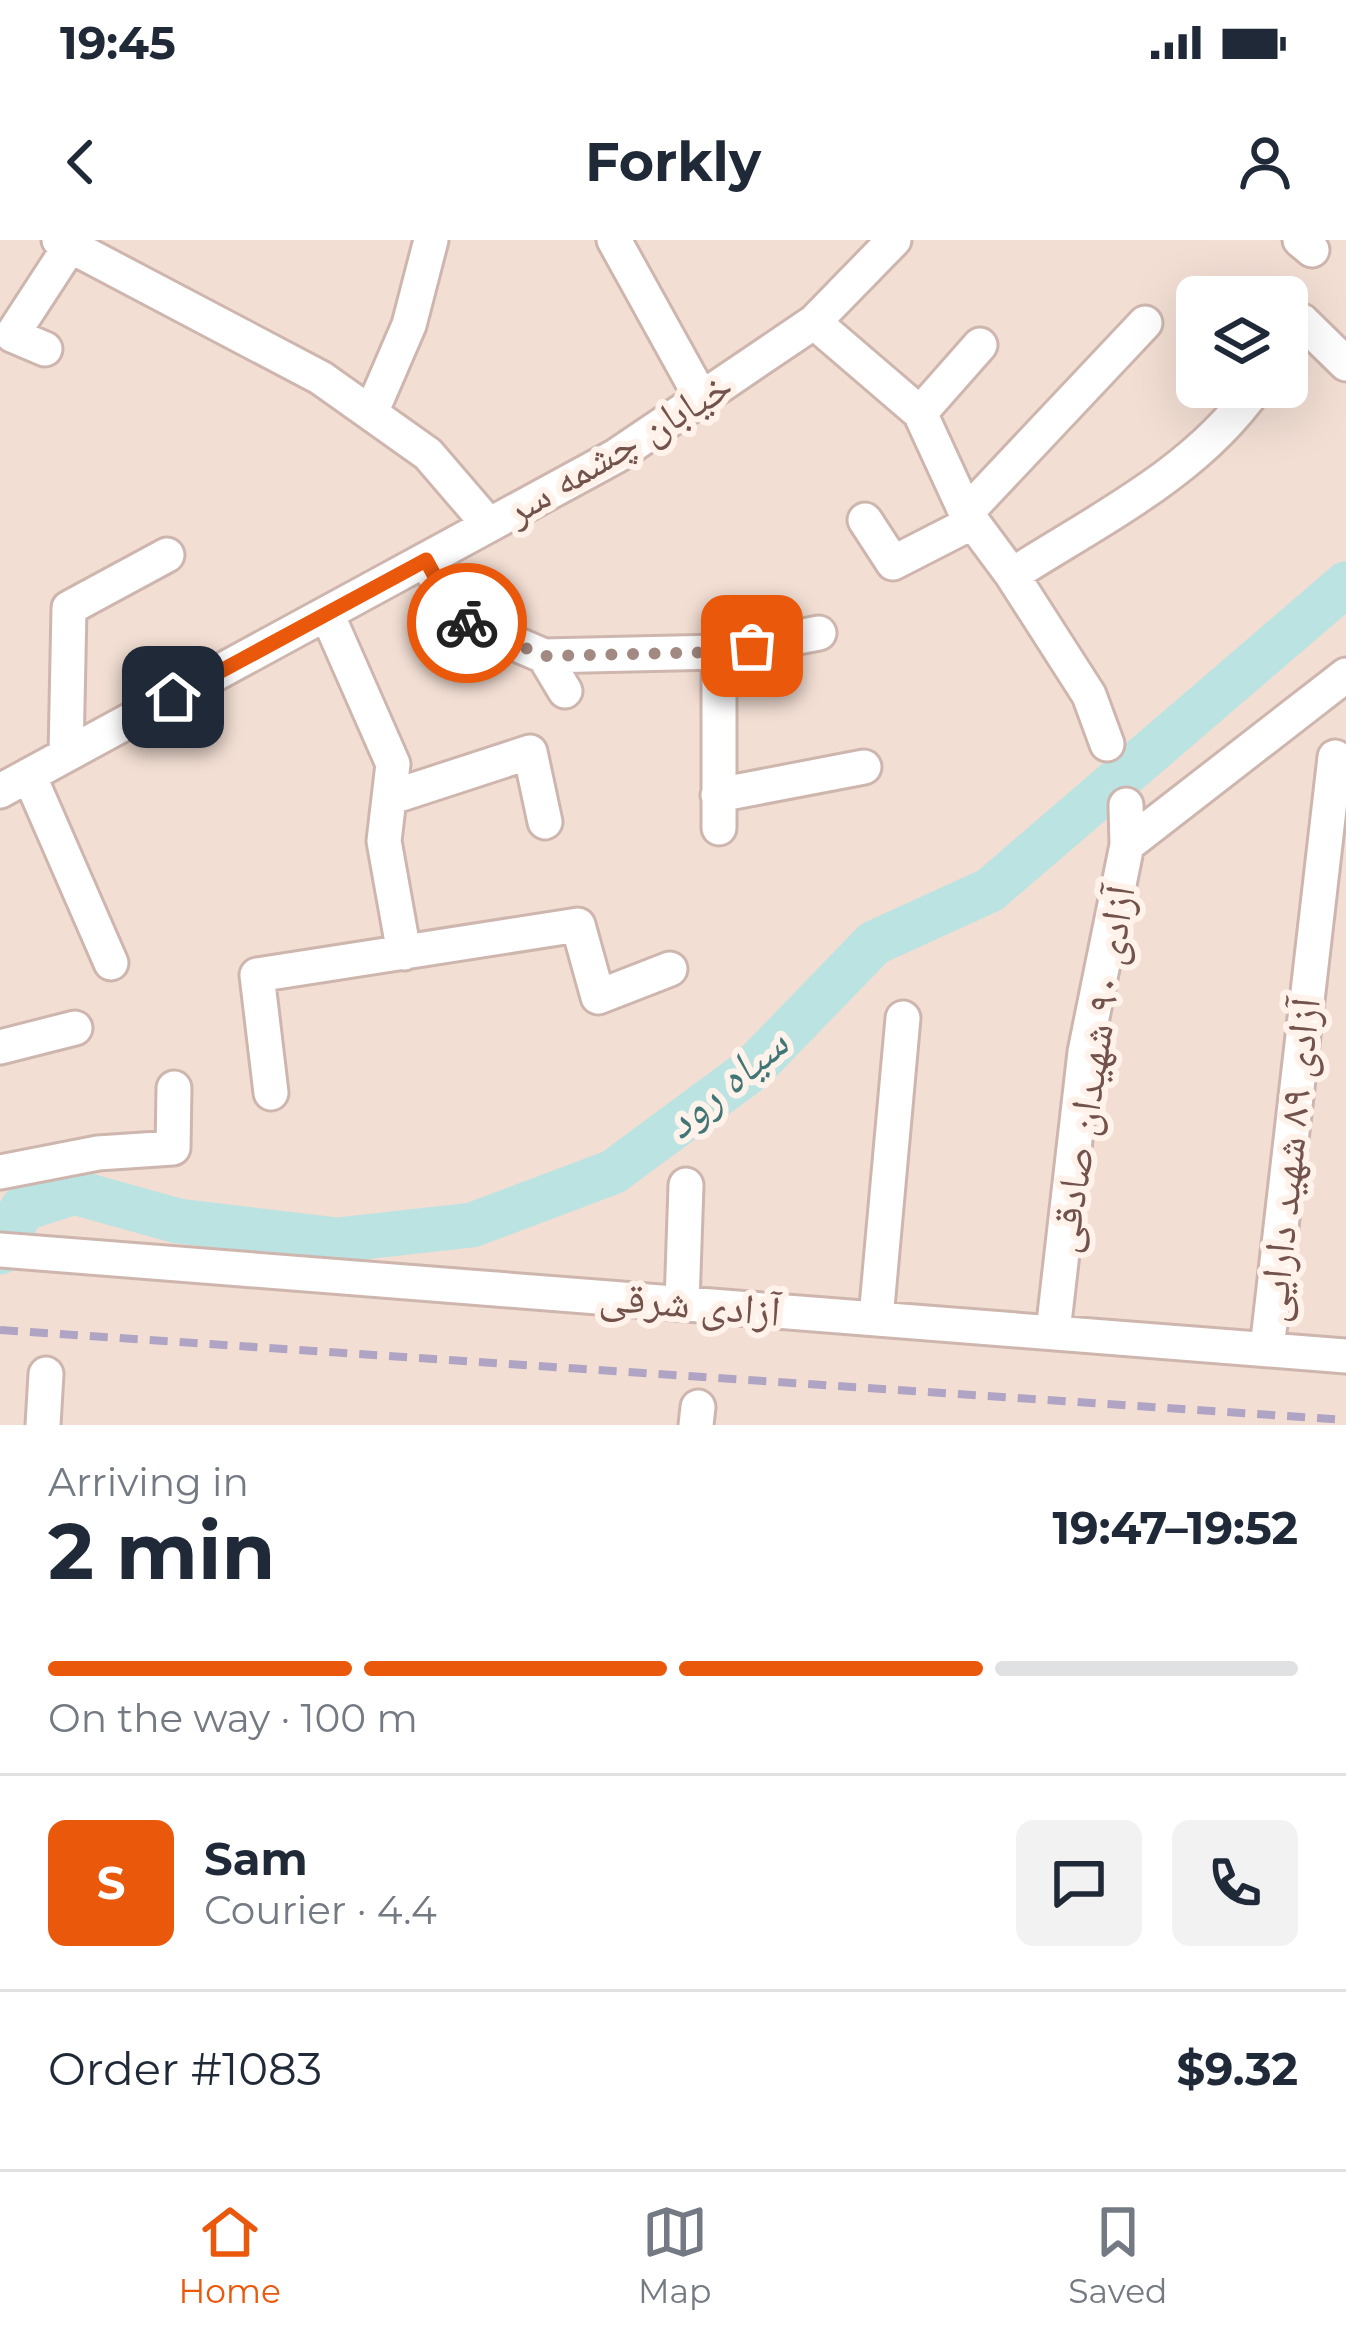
<!DOCTYPE html>
<meta charset="utf-8">
<style>
:root{--surface:#fff;--page:#f2f2f3;--text:#1f2937;--muted:#747a83;--line:#e0e1e3;--accent:#ea580c}
body{margin:0;font-family:Montserrat,"Noto Naskh Arabic",sans-serif;background:var(--page);color:var(--text);height:100vh;display:flex;flex-direction:column;font-size:45px;white-space:nowrap}
*{box-sizing:border-box;margin:0}
p{font-size:39px;color:var(--muted)}
.icon{flex:none;width:66px;height:66px;fill:none;stroke:currentColor;stroke-width:2;stroke-linecap:round;stroke-linejoin:round}
.map{position:relative;height:1185px;overflow:hidden}
.panel{display:flex;flex-direction:column;background:var(--surface);flex:1}
.panel>*{flex:none}
.fabs{position:absolute;left:1176px;top:36px;display:grid;gap:24px}
.fabs a{display:grid;place-items:center;width:132px;height:132px;border-radius:18px;background:var(--surface);box-shadow:0 12px 48px #0002;font-size:60px}
.pin{position:absolute;display:grid;place-items:center;width:102px;height:102px;color:#fff;margin:-51px;border-radius:24px;box-shadow:0 6px 18px #0006}
.courier{position:absolute;display:grid;place-items:center;width:120px;height:120px;margin:-60px;border:9px solid #ea580c;border-radius:50%;background:#fff;color:#222;box-shadow:0 3px 15px #0007}
.head em{font-style:normal;font-weight:700}
.head div{display:flex;flex-direction:column-reverse}
.head{display:flex;align-items:center;justify-content:space-between;height:204px;padding:0 48px}
h1{font-size:78px;font-weight:700;line-height:90px}
.bar{display:grid;grid-template-columns:repeat(4,1fr);gap:18px 12px;align-content:center;height:144px;padding:0 48px}
.bar i{height:15px;border-radius:9px;background:var(--line)}
.bar .selected{background:var(--accent)}
.bar p{grid-column:span 4}
.line{display:flex;align-items:center;gap:30px;padding:0 48px;border-top:3px solid var(--line)}
.line div{flex:1}
.round{display:grid;place-items:center;flex:none;width:126px;height:126px;border-radius:18px;background:var(--page)}
.status{display:flex;justify-content:space-between;align-items:center;height:84px;padding:0 60px;background:var(--surface);direction:ltr}
.status svg{height:33px;fill:currentColor}
header{display:flex;justify-content:space-between;align-items:center;height:156px;padding:0 48px;background:var(--surface);font-size:54px;font-weight:700}
.tab-bar{display:flex;justify-content:space-around;align-items:center;height:168px;border-top:3px solid var(--line);background:var(--surface);font-size:33px;color:var(--muted)}
.tab-bar a{display:grid;justify-items:center;gap:6px}
.tab-bar .selected{color:var(--accent)}
.map>svg:first-child{display:block}
.residential{fill:#f2ded3;fill-rule:evenodd}
.lines{fill:none;stroke-linecap:round;stroke-linejoin:round}
.river{stroke:#bae3e1;stroke-width:45}
.minor-casing{stroke:#ceb6ae;stroke-width:39}
.minor{stroke:#fff;stroke-width:33}
.rail{stroke:#afa4c3;stroke-width:8;stroke-dasharray:18 12;stroke-linecap:butt}
.done{stroke:#a28981;stroke-width:12;stroke-dasharray:0 21.6}
.route{stroke:#ea580c;stroke-width:15}
.labels{text-anchor:middle;dominant-baseline:central;stroke-width:12;stroke-linejoin:round;paint-order:stroke}
.street-label{font-size:42px;fill:#72524b;stroke:#fef2ea}
.water-label{font-size:45px;font-style:italic;fill:#407675;stroke:#fef2ea}
</style>
<div class="status"><b>19:45</b><svg viewBox="0 0 49 12"><path d="M0 12V9h3v3zM5 12V6h3v6zM10 12V3h3v9zM15 12V0h3v12zM26 1h20v11H26zM47 4h2v5h-2z"/></svg></div>
<header><svg class="icon" aria-label="back" viewBox="0 0 24 24"><path d="M15 5l-7 7 7 7"/></svg>Forkly<svg class="icon" aria-label="person" viewBox="0 0 24 24"><circle cx="12" cy="8" r="4"/><path d="M4 21q1-7 8-7t8 7"/></svg></header>
<div class="map">
<svg width="1346" height="1185" viewBox="0 0 1346 1185">
<rect width="100%" height="100%" fill="#fbeee4"/>
<path class="residential" d="M0,0H1346V1185H0ZM1197,57H1287V147H1197Z"/>
<g class="lines">
<path class="river" d="M0,1012L22,969L74,952L178,981L337,1000L472,985L613,932L751,830L874,703L990,650L1346,344"/>
<defs>
<path id="minor" d="M59,0L321,138L428,214L489,285
M614,0L702,159
M1300,0L1312,10
M814,82L920,173L966,273L1012,335L1089,455L1107,504
M1287,103L1302,81L1346,124
M45,109L12,95L70,6
M371,173L409,85L431,0
M920,173L980,105
M966,273L1145,83
M865,280L893,323L973,282
M426,320L458,379L544,416L719,412L819,393
M1012,335C1098,280 1197,232 1256,147
M327,374L393,524L384,601L404,713
M719,412V588
M544,416L565,451
M66,515L69,368L167,315
M29,535L111,723
M0,551L616,216L814,82L894,0
M718,555L864,527
M389,558L530,512L545,582
M1127,605L1346,435
M0,807L75,788
M271,853L257,735L578,685L598,757L670,729
M0,932L98,913L173,908L174,848
M0,1010L1346,1116
M682,1063L686,945
M876,1078L903,778
M1053,1092L1085,812L1127,605L1126,565
M1267,1109L1335,517
M43,1185L46,1134
M696,1185L698,1167"/>
</defs>
<use href="#minor" class="minor-casing"/>
<use href="#minor" class="minor"/>
<path class="rail" d="M0,1090L1346,1180"/>
</g>
<g class="lines">
<path class="done" d="M467,383L544,416L719,412L752,406"/>
<path class="route" d="M173,457L426,320L458,379L467,383"/>
</g>
<g class="labels">
<g class="street-label">
<text transform="translate(618 207) rotate(-31)">خیابان چشمه سر</text>
<text transform="translate(1091 829) rotate(-81)">آزادی ۹۰ شهیدان صادقی</text>
<text transform="translate(1288 920) rotate(-84)">آزادی ۸۹ شهید دارایی</text>
<text transform="translate(690 1063) rotate(5)">آزادی شرقی</text>
</g>
<g class="water-label">
<text transform="translate(725 842) rotate(-40)">سیاه رود</text>
</g>
</g>
</svg>
<div class="fabs">
<a><svg class="icon" aria-label="layers" viewBox="0 0 24 24"><path d="M12 4l9 5-9 5-9-5zM3 14l9 5 9-5"/></svg></a>
</div>
<div class="pin" style="left:752px;top:406px;background:#ea580c"><svg class="icon" aria-label="bag" viewBox="0 0 24 24"><path d="M5 8h14l-1 12H6zM9 8a3 3 0 0 1 6 0"/></svg></div>
<div class="pin" style="left:173px;top:457px;background:#1f2937"><svg class="icon" aria-label="home" viewBox="0 0 24 24"><path d="M3 11l9-7 9 7M6 9v11h12V9"/></svg></div>
<div class="courier" style="left:467px;top:383px"><svg class="icon" aria-label="bike" viewBox="0 0 24 24"><circle cx="6" cy="16" r="4"/><circle cx="18" cy="16" r="4"/><path d="M6 16l4-8h5l3 8M10 8l3 8H6M13 5h3"/></svg></div>
</div>
<section class="panel">
<div class="head"><div><h1>2 min</h1><p>Arriving in</p></div><em>19:47–19:52</em></div>
<div class="bar"><i class="selected"></i><i class="selected"></i><i class="selected"></i><i></i><p>On the way · 100 m</p></div>
<div class="line" style="height:216px"><b class="round" style="background:var(--accent);color:#fff">S</b><div><b>Sam</b><p>Courier · 4.4</p></div><a class="round"><svg class="icon" aria-label="chat" viewBox="0 0 24 24"><path d="M4 5h16v11H9l-5 4z"/></svg></a><a class="round"><svg class="icon" aria-label="phone" viewBox="0 0 24 24"><path d="M5 4h4l2 5-3 2q2 4 5 5l2-3 5 2v4C11 20 4 13 5 4z"/></svg></a></div>
<div class="line" style="height:156px"><div>Order #1083</div><b>$9.32</b></div>
</section>
<nav class="tab-bar">
<a class="selected"><svg class="icon" aria-label="home" viewBox="0 0 24 24"><path d="M3 11l9-7 9 7M6 9v11h12V9"/></svg>Home</a>
<a><svg class="icon" aria-label="map" viewBox="0 0 24 24"><path d="M3 6l6-2 6 2 6-2v14l-6 2-6-2-6 2zM9 4v14M15 6v14"/></svg>Map</a>
<a><svg class="icon" aria-label="saved" viewBox="0 0 24 24"><path d="M7 4h10v16l-5-4-5 4z"/></svg>Saved</a>
</nav>
